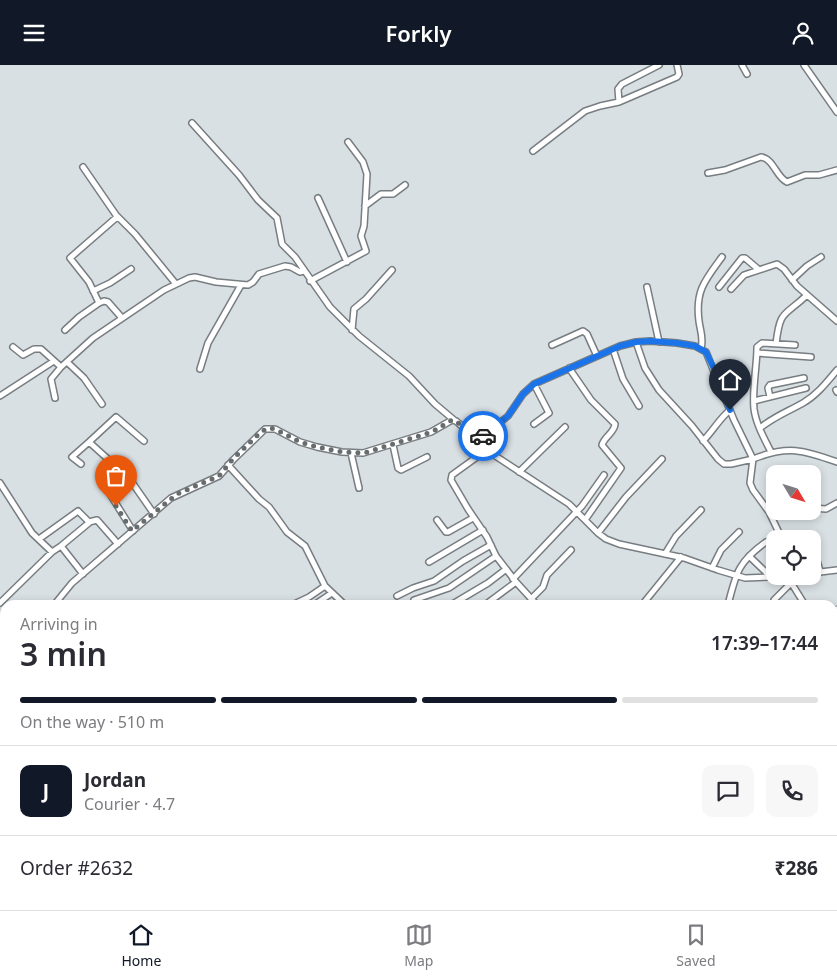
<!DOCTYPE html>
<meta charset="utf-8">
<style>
:root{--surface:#fff;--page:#f7f7f7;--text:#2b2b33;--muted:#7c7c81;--line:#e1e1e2;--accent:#111827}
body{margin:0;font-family:"Noto Sans",sans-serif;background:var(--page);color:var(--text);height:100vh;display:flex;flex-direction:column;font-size:19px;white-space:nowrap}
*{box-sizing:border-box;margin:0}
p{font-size:16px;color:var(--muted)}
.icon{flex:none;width:28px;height:28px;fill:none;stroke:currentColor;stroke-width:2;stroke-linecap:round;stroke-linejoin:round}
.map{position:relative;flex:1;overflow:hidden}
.side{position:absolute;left:0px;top:535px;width:838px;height:310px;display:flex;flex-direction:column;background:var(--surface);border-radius:15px 15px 0 0;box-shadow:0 2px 8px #0003}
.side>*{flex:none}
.needle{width:32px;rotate:128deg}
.tools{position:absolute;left:766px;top:400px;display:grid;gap:10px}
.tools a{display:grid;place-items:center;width:55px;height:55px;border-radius:10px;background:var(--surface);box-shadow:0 2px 8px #0003;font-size:25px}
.pin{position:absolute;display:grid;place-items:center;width:42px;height:42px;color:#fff;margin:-51px -21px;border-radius:50% 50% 50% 0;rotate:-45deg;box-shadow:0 0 5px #0007}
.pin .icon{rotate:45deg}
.courier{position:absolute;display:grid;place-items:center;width:50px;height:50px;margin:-25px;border:4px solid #1a73e8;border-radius:50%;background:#fff;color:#222;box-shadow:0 1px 6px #0007}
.head em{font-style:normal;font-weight:600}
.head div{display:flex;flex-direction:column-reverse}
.head{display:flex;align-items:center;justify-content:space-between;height:85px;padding:0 20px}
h1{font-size:32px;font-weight:600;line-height:38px}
.bar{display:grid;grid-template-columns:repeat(4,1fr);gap:8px 5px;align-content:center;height:60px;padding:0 20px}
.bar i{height:6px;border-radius:4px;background:var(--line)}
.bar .active{background:var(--accent)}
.bar p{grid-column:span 4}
.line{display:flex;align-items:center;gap:12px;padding:0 20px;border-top:1px solid var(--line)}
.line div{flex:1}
.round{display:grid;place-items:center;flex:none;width:52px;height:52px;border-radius:10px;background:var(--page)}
header{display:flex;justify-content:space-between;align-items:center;height:65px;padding:0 20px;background:var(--accent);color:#fff;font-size:22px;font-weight:600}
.dock{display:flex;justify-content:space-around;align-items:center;height:70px;border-top:1px solid var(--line);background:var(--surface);font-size:14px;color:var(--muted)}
.dock a{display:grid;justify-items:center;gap:2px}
.dock .active{color:var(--accent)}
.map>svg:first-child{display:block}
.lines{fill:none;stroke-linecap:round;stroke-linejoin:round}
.street-casing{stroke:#777d80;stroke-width:8}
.secondary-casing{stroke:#777d80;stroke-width:9}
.street{stroke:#fff;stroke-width:5}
.secondary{stroke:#fff;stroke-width:7}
.done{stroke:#676c6e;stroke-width:5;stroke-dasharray:0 9}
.route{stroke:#1a73e8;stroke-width:6}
</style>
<header><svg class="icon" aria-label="menu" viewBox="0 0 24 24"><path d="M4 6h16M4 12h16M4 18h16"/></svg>Forkly<svg class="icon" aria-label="person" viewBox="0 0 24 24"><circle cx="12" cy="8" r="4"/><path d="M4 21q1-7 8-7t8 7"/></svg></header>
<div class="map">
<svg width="837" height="845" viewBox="0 0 837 845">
<rect width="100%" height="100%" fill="#d9e0e4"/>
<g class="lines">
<defs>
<path id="street" d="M742,0L747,9
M804,0L837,47
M619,37L677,12L679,9L677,0
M192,58L239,110L258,135L277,153L282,179L295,192L330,242L359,271L409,311L435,339L454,355
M533,86L585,46L600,41L619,37L618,24L622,19L659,0
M83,102L116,150L135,169L176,219
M708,108L725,105L761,92C774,94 776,112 787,117L805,110H819L837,105
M318,133L347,197
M365,141L381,129H393L405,120
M117,152L70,193L89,217L99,238L104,236L108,237L122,253
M792,215L807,201L821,192
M310,216L366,186L361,171L364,161L367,109L363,97L348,77
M647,222L659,277
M719,222L742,193H745L758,204
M731,224L744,210L777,199L784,204L797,221L837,256
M93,226L110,218L131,204
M65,265L79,252L99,238
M352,265L354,244L366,234L392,205
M636,277L645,303L659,325L692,361L718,394L724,399H731L753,394L750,418L753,425L769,447L782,474
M776,279C780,244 784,252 807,230
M552,280L583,266L587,269L597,291
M13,282L23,290L34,284H41L61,302L93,273L164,225L189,213L195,212L216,217L248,220L253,217L259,209L285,201L291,202L300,207L304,206
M701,283C704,274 700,265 699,256C695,226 705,215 722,192
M613,284L623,314L639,341
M757,288L811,292
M67,297L84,313L102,339
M569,303L591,335L615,359C615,367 604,372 602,380L621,403L585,455
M200,304L208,278L241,220
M534,319L549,348L534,359
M836,325L837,327
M0,331L54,296
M770,332L768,323L770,320L804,313
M55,333L51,314L61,302
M754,336L806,323
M760,363C775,351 787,347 803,338C817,330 827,317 837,305
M478,375L508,351L523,329L534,319L620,281L636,277L650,276L677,278L695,281L706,287L734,355L753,394C788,380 803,385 837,397
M144,376L116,352L89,377L129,413L154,449
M703,376C713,366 719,354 730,345
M393,380L398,403L401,405L427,392
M488,384L452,410L451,415L468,444L487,472L496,491L516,517
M771,387C764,373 756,359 754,344C752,323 757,302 757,282L762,278L795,280
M351,388L359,423
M81,399L72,392L89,377
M115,400L100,413L133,466
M228,400L259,434L269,442L287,467L305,481L325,521L345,540
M519,407L565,362
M0,418L32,468L52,487L61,481L83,509
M812,443L826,444L837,438
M437,455L446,467H448L473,453
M598,468L626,432L662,394
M39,474L78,446L89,457L97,455L118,479
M61,481L90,457
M665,489L676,471L701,445
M812,490L816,492L820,506
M749,491L772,513
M429,497L483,465
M712,503L721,485L739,467
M812,508L837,505
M787,511L805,540
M513,514L582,441L604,410
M397,531L413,523L434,516L463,496L491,480
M531,534L543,522L547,510L571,485
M414,535L449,523L496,491
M0,538L52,487
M54,540L72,518L171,433L219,411L233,395L265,364H275L300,377L317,382L342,387L363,388L431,367L452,355L456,356L497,392L569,439L598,468L606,474L619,479L684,493L718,505L745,513L792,511
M292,540L309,532L325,521
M314,540L332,528
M451,540L488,518L505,505
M485,540L516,517L537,540
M642,540L681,492
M728,540C736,508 738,497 766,477
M776,540L774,535L791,518
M0,596L5,592
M832,596L837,594
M832,710L837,709
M832,807L837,806
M832,832L837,827
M121,840L123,845
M207,840L214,845
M264,840L265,845
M472,840L474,845
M609,840L612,845
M807,840L813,845
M301,845L310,840
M363,845C373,840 378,840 388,845
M821,845L825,840"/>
<path id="secondary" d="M832,548L837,545
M769,840L777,845"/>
</defs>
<use href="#street" class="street-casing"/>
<use href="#secondary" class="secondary-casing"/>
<use href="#street" class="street"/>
<use href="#secondary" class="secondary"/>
</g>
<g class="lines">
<path class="done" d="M116,441L132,466L177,429L219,411L233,394L261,367L268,363L275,364L300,377L317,382L342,387L364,388L432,367L452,355L456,356L478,375L483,371"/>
<path class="route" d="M483,371L508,351L523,329L534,319L620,281L636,277L650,276L677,278L695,281L706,287L716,308L730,345"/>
</g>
</svg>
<div class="tools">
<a><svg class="needle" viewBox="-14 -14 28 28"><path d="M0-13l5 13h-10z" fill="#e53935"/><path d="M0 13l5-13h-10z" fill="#7c7c81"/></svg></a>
<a><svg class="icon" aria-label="locate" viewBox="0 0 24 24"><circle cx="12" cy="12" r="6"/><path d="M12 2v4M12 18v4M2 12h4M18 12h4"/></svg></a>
</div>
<div class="pin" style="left:116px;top:441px;background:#ea580c"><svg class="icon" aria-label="bag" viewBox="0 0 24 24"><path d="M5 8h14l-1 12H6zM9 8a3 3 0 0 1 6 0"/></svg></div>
<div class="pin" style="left:730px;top:345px;background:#1f2937"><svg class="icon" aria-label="home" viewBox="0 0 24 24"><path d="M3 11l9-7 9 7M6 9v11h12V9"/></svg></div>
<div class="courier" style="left:483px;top:371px"><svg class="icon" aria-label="car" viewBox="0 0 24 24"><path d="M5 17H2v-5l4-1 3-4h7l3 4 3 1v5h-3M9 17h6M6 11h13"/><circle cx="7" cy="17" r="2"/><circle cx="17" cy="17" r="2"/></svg></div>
<section class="side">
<div class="head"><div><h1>3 min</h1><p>Arriving in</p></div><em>17:39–17:44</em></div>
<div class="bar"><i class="active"></i><i class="active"></i><i class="active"></i><i></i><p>On the way · 510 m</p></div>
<div class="line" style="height:90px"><b class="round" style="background:var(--accent);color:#fff">J</b><div><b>Jordan</b><p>Courier · 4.7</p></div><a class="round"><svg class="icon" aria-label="chat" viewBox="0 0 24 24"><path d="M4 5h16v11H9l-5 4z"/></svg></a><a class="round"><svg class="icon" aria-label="phone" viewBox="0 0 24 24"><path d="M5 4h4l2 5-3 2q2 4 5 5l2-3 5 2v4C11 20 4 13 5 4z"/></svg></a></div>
<div class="line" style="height:65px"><div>Order #2632</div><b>₹286</b></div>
</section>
</div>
<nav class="dock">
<a class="active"><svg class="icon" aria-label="home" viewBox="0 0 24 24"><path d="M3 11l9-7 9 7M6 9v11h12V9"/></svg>Home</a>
<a><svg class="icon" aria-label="map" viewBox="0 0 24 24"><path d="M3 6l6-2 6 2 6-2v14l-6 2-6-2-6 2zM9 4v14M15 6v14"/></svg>Map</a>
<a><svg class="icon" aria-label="saved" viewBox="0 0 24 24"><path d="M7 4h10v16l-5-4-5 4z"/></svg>Saved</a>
</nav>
